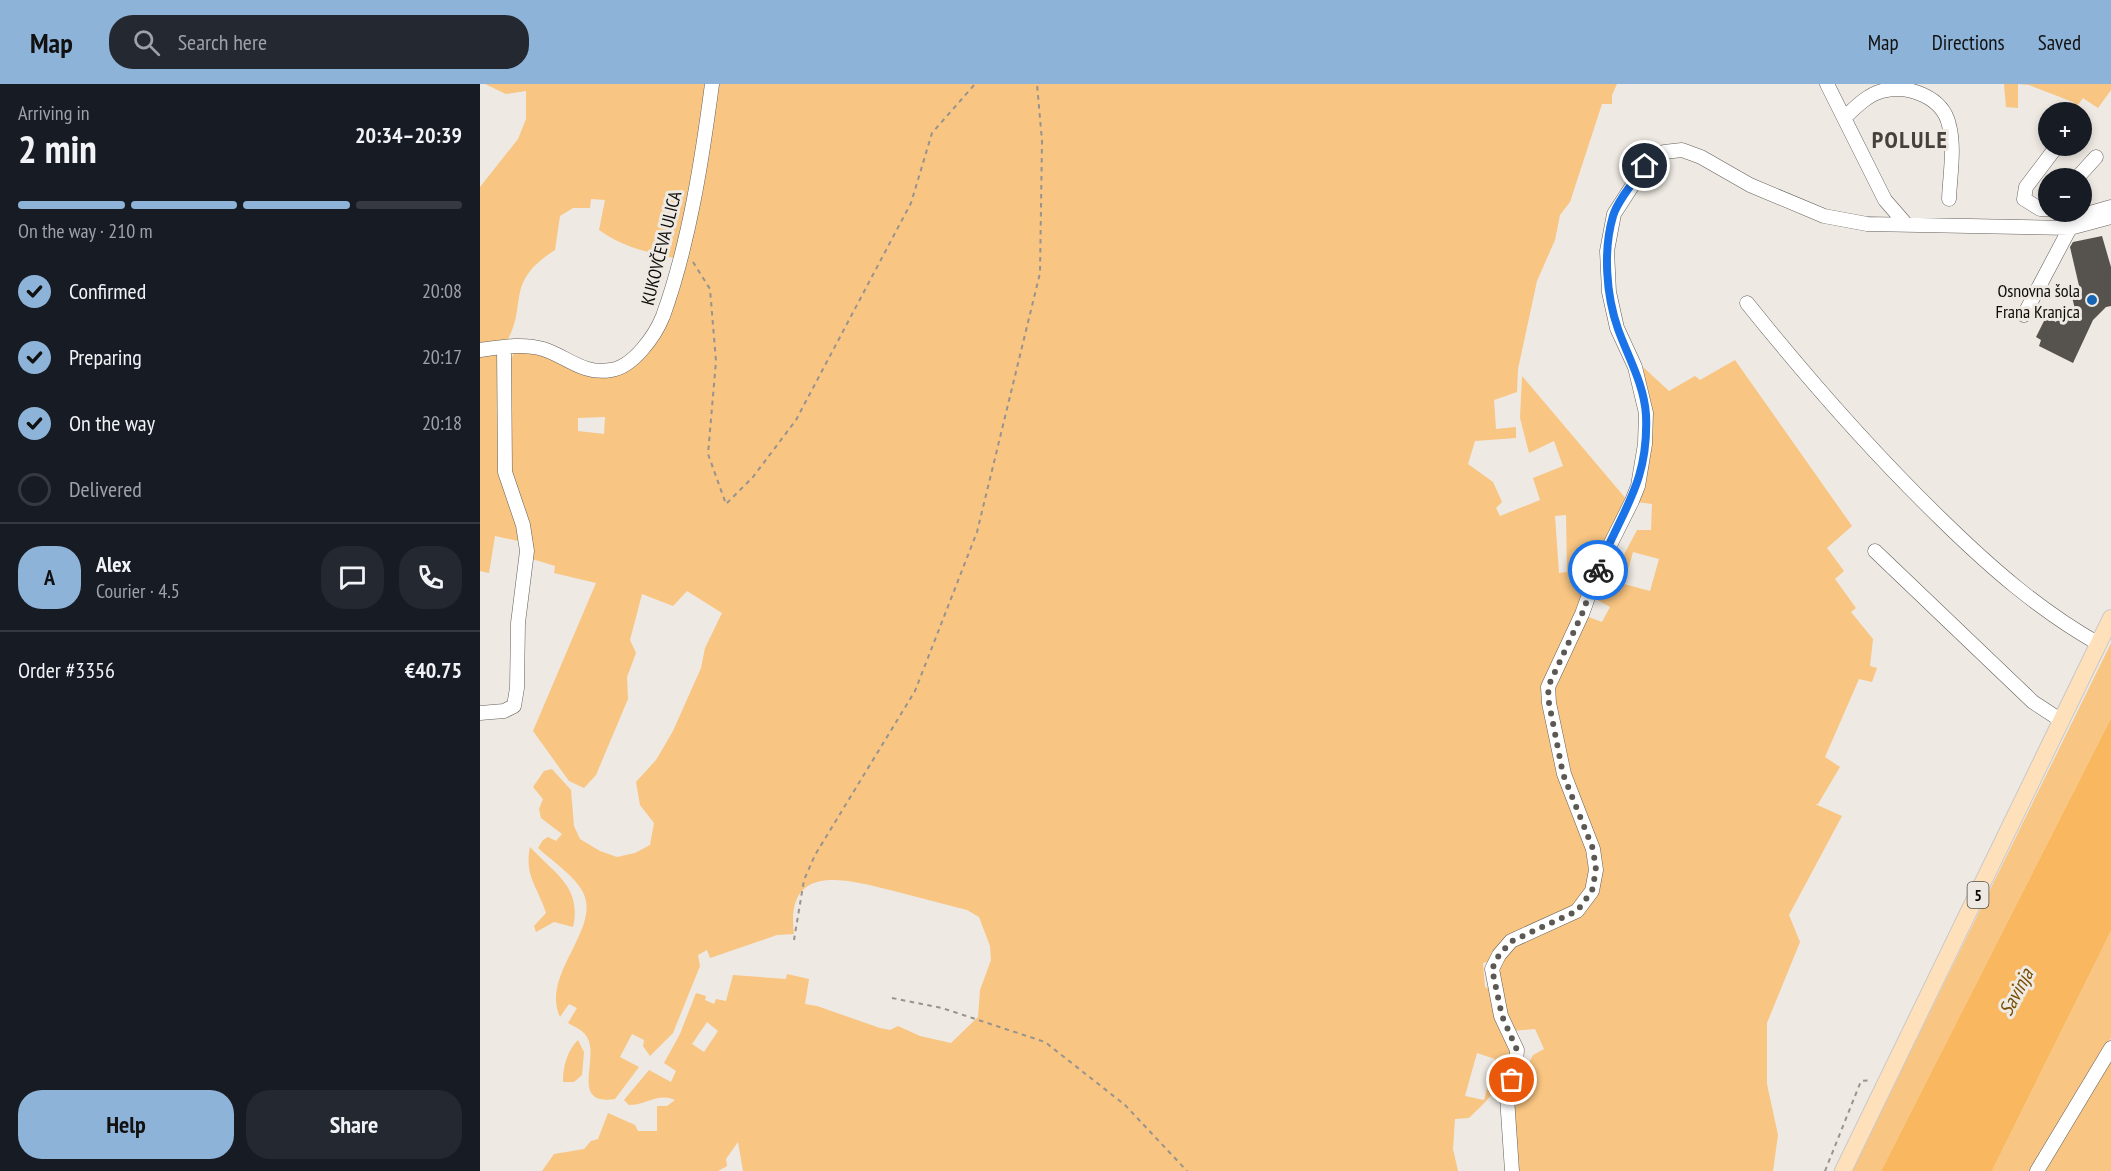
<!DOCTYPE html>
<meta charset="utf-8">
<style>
:root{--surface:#171b24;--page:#242831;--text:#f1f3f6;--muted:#9ea1a6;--line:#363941;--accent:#8eb3d8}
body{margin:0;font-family:"PT Sans Narrow",sans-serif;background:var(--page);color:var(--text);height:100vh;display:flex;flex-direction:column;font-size:22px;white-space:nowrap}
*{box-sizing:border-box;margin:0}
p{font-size:20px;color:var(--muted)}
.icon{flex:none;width:33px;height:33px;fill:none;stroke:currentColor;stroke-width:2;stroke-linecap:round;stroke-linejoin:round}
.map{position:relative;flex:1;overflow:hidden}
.panel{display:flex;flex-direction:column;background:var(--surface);width:480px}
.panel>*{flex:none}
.buttons{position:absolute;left:1558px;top:18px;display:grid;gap:12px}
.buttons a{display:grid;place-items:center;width:54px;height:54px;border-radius:50%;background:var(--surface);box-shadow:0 3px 9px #0003;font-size:30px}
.pin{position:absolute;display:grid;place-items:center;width:51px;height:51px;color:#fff;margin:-26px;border:3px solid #fff;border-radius:50%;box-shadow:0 2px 6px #0007}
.courier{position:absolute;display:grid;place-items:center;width:60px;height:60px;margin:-30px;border:4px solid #1a73e8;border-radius:50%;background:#fff;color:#222;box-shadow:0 2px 8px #0007}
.headline em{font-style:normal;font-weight:700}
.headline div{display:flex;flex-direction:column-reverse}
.headline{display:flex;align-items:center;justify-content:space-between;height:102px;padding:0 18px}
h1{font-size:39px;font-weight:700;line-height:45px}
.bar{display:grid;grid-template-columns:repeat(4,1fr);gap:9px 6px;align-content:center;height:72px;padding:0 18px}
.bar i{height:8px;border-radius:4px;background:var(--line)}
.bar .current{background:var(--accent)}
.bar p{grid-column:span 4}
.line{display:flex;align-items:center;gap:15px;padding:0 18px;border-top:2px solid var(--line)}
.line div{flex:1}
.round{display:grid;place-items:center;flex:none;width:63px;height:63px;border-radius:24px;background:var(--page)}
ol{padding:0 18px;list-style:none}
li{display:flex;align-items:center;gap:18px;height:66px}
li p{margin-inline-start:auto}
li .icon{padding:6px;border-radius:50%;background:var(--accent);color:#111;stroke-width:4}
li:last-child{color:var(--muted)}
li i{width:33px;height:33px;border:3px solid var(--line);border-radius:50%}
.primary-button{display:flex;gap:12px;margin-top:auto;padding:12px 18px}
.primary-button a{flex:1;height:69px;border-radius:24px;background:var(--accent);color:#111;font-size:24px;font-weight:700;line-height:69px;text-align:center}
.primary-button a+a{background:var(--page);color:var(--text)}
header{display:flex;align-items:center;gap:36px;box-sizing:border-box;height:84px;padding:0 30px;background:var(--accent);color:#111}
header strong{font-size:28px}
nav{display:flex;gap:33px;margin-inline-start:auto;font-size:21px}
.search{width:420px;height:54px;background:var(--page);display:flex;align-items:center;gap:15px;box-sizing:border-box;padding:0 21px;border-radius:24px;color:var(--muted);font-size:22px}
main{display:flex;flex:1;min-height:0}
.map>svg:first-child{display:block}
.green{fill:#f8c582;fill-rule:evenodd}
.water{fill:#f9b860}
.building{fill:#56524d}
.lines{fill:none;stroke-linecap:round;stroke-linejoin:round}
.minor-casing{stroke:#645f5a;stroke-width:15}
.major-casing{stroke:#cac9c9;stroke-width:18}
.path{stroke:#97938e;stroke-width:2;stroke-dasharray:4.5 4.5;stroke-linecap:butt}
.minor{stroke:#fff;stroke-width:14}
.major{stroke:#fee0bb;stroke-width:16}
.done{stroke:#5c5955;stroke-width:6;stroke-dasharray:0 10.8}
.route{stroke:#1a73e8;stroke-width:8}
.poi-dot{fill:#1665b4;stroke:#eee9e2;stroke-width:2}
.labels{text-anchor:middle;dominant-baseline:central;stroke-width:6;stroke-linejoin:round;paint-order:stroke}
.shield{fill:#eee9e2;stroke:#504e4a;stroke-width:1.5}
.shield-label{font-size:16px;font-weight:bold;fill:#0d0b09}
.street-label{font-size:18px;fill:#0d0b09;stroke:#eee9e2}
.poi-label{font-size:18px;fill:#0d0b09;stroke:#eee9e2;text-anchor:end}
.water-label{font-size:20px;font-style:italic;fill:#764d04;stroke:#eee9e2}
.district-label{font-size:24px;font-weight:bold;letter-spacing:1.5px;fill:#46413c;stroke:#eee9e2}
</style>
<header>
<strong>Map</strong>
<div class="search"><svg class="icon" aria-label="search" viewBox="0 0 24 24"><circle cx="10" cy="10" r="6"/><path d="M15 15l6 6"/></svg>Search here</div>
<nav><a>Map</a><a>Directions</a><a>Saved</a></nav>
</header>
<main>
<section class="panel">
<div class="headline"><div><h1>2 min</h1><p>Arriving in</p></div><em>20:34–20:39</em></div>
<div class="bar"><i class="current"></i><i class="current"></i><i class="current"></i><i></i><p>On the way · 210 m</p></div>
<ol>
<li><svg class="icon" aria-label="check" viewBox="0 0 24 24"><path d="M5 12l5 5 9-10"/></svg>Confirmed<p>20:08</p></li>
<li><svg class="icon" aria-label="check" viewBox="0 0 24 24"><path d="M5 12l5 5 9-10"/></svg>Preparing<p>20:17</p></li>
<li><svg class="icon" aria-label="check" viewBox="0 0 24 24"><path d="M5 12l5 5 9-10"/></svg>On the way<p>20:18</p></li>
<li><i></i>Delivered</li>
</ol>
<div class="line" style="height:108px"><b class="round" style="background:var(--accent);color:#111">A</b><div><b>Alex</b><p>Courier · 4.5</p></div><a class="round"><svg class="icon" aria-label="chat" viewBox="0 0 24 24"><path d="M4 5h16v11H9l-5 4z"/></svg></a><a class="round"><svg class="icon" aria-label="phone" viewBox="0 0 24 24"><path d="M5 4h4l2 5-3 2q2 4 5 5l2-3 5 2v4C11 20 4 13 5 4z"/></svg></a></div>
<div class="line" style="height:78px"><div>Order #3356</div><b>€40.75</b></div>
<div class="primary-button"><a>Help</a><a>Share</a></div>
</section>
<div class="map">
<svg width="1631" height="1087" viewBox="0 0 1631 1087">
<rect width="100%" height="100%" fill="#eee9e2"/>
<path class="green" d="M5,0H229L214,89L194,174C166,168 143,163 119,146L125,116L111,115L110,124H93L80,132L75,166C23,199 49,220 26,259L0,263V103L38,55L46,35V7L26,10Z
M238,0H1137L1132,11V20H1122L1090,118L1080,131L1075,156L1057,197L1038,285L1037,308L1014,316L1016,345L1036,343V354L995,357L988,380L1013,398L1022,418L1016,424L1020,432L1060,416L1053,394L1083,382L1074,357L1049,369L1040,334L1042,292L1147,416L1066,599L1109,771L1108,805L1101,819L1011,877L1003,879L1005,903L1010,905C1034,971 1045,982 989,1034L975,1035L973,1065L978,1087H263L258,1058L246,1075L247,1082L238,1087H62L74,1070L104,1065L111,1057L118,1055L128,1029L155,1041L158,1047H177V1022H187L195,1016C178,1008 166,1021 149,1021L144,1016L169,986L191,998L196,987L184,979L200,950L216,909L226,912L225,916L234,920L236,915L246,917L253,891L306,895L307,890L329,895L325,920L337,922L400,944L410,946L418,942L440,952L471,959L498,933L500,906L511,876L510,862L499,833L487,826C460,819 433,812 406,805C362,794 305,780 314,850L297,851L230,874L227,866L218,871L220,882L193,949L170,972L163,962L164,956L152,950L140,973L159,983L135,1015C89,1022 120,975 107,953C103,946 95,943 88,939L97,924L89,920L80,933C59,888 129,840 99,802C89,788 71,776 58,764L63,756L68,753L76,757L82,750L61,734L59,725L63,715L53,703L64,687L72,685L91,706L94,742L100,755L120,767L137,773L155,769L170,761L174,739L160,721L156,698L176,676L193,647L221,584L225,564L242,529L207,507L193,522L162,510L150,556L156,569L147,593L148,615L116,691L104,704L89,697L53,647L116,499L74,489L75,482L49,474L30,398L28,281L35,267L58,268L105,289L161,271L217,130L234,35ZM125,333L124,350L98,347V334ZM1086,431L1087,488L1079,489L1075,432ZM227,938L238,947L224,968L212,960ZM997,969L1015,975L1004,1016L985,1012Z
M1524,0H1631V6L1618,24L1603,14L1597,22L1593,18L1549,1L1538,0V24L1526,23Z
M0,269L21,270L22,388L43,458L15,452L9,489L0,487Z
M1255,276L1372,442L1347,464L1364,487L1355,495L1376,524L1371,528L1393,555L1390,582L1397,584L1392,598L1379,595L1345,673L1360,683L1338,720H1335L1362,732L1309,831L1320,858L1287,939V1000L1298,1051L1293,1087H1038L1030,1036L1048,981L1053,971L1064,965L1055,945L1031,947C1028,931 1016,903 1017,888C1018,859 1094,821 1117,807L1084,677L1071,606L1106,532L1122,538L1130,523L1112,513L1124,483L1135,488L1157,446H1171L1172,420L1157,418L1170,329L1163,283L1189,307L1215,292L1220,296ZM1153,468L1179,475L1170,507L1144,500Z
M1631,559V634L1401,1087H1372Z
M50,763C75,790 102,803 93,843L74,838L56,848L54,842L66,829C58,803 44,792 50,763Z
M1631,847V954L1553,1087H1512Z
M98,956L104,968L102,991L94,998H83C83,982 87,967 98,956Z
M1631,975V1087H1565Z"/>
<path class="water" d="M1631,634V847L1512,1087H1401Z"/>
<path class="building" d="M1622,152L1631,183V222L1626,223L1613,236L1593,279L1559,262L1561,256L1556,253L1566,233L1576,238L1584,222L1596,229L1591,209L1600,206L1590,163L1593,158Z"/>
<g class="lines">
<defs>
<path id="minor" d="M1347,0L1405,116L1425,139
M1365,33C1376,23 1387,11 1402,7C1428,0 1463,13 1469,41C1475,64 1470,91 1469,115
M1597,94L1616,73
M1569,125H1560L1544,115L1546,103L1577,62
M1582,128L1603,131L1631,123
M1267,219C1328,295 1392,368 1462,436C1510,483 1560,527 1619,560
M1544,231L1590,144
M0,266C21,263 43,259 63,265C88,273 103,291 131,286C153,283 175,252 183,232C209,160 222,76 232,0
M1395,467L1553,618L1582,637
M0,629L24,627L34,622L37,604L38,539L47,467L43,441L25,388L24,263
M1032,1087L1027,1013L1036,978L1037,966L1021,932L1012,885L1019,871L1031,857L1097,827L1112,807L1116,786L1113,765L1084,690L1069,619L1068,603L1102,530L1119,483L1152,417L1158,402L1165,360L1166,329L1155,283L1137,244L1129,208L1127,167L1134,130L1165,82L1184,68L1202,66L1221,73L1270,101L1344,132L1387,140L1590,144L1631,133
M1557,1087L1631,964"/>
<path id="major" d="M1363,1087L1631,534"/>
</defs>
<use href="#minor" class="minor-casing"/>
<use href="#major" class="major-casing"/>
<path class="path" d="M213,178L230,205L236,277L228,370L246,420L273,393L316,336L431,119L452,49L495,0
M314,856L324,796L335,771L435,607L497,448L560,189L562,57L557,0
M412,914L462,924L565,958L645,1021L707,1087
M1345,1087L1381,997L1392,996"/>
<use href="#minor" class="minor"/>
<use href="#major" class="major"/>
</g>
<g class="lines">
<path class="done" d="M1032,996L1037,966L1022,932L1012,885L1019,871L1032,857L1097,827L1112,807L1116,786L1113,765L1083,690L1069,619L1068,603L1102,530L1118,486"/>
<path class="route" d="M1118,486C1141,427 1169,400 1166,331C1164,300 1148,273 1138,245C1126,211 1123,166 1133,132C1138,115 1155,97 1165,82"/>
</g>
<circle class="poi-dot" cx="1612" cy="216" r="6"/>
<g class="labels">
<rect class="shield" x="1487.5" y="798" width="21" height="26" rx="4.5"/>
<g class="shield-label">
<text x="1498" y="811">5</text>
</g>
<g class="street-label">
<text transform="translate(181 164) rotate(-76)">KUKOVČEVA ULICA</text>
</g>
<g class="poi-label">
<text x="1600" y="206">Osnovna šola<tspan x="1600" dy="21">Frana Kranjca</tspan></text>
</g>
<g class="water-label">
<text transform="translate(1536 908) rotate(-62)">Savinja</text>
</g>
<g class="district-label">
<text x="1430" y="55">POLULE</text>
</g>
</g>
</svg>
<div class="buttons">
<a>+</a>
<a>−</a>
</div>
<div class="pin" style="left:1032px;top:996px;background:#ea580c"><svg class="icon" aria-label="bag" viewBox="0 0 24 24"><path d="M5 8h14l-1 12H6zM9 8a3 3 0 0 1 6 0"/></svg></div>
<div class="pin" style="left:1165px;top:82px;background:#1f2937"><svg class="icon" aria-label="home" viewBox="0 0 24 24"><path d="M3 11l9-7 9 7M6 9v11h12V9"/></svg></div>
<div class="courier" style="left:1118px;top:486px"><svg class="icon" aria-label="bike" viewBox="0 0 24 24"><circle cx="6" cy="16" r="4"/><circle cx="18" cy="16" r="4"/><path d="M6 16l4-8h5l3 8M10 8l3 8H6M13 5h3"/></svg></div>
</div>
</main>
